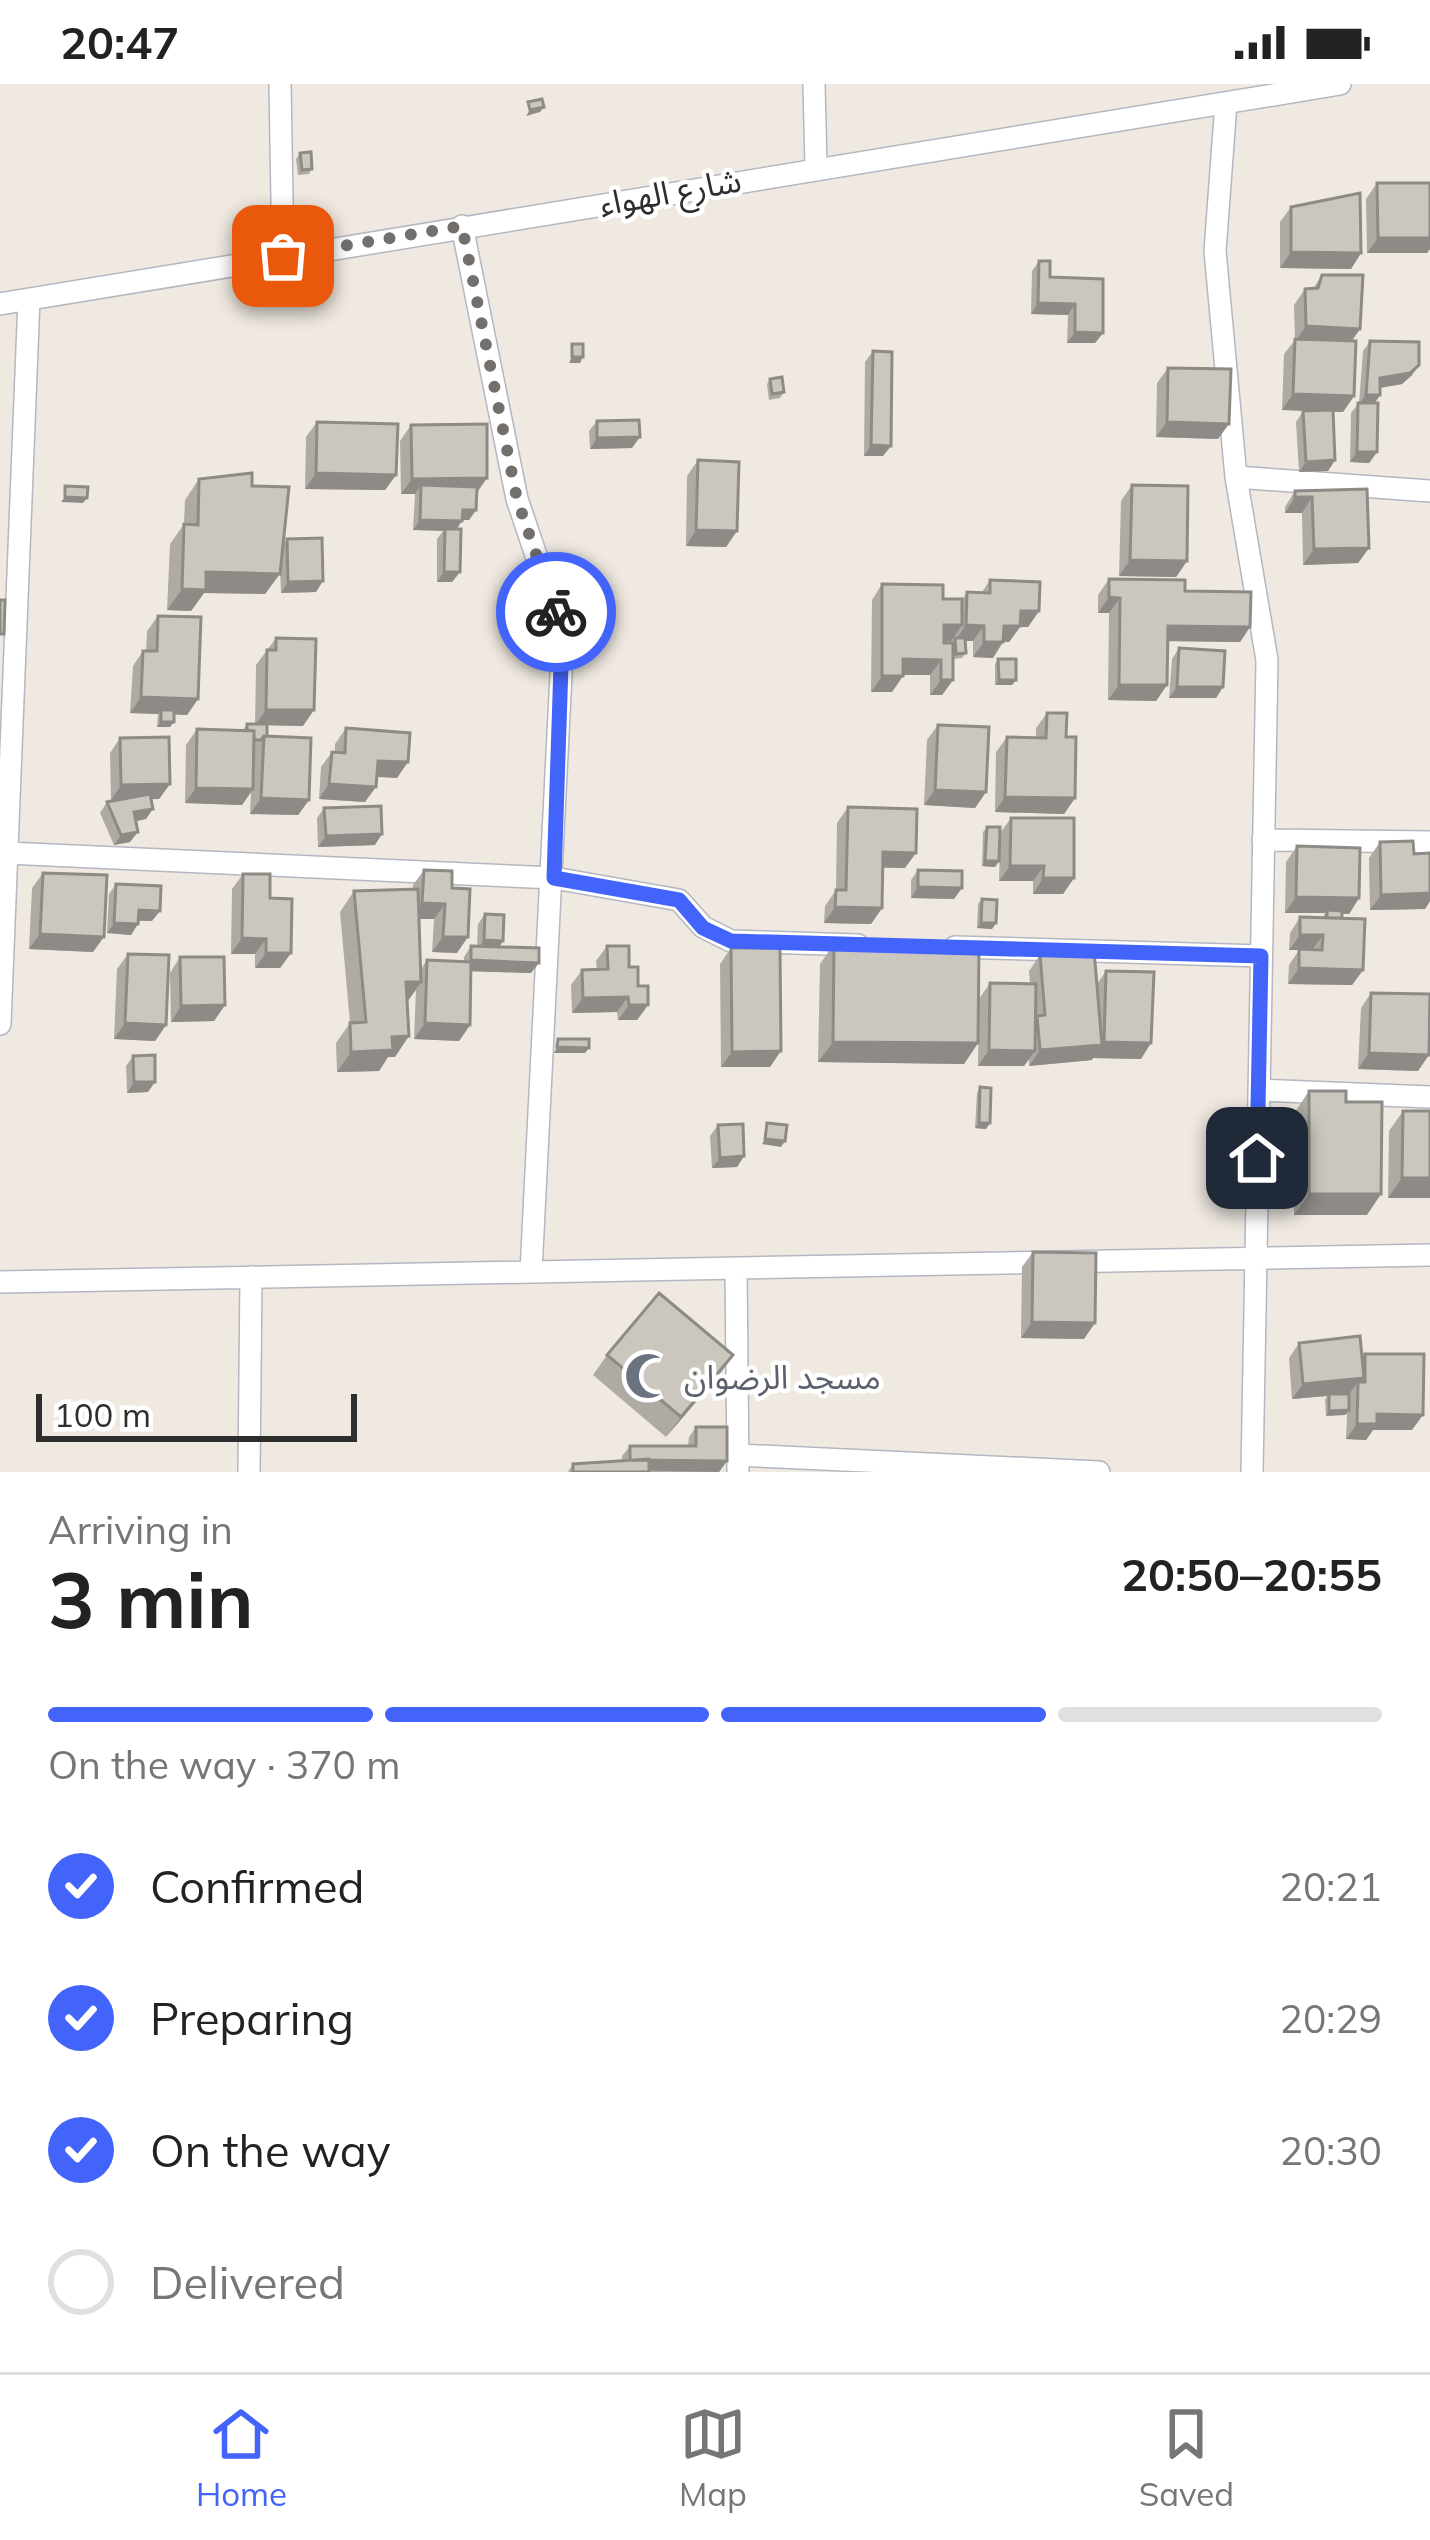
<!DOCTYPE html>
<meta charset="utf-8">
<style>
:root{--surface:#fff;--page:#f2f2f2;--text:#222;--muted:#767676;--line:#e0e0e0;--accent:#4264fb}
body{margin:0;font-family:Mulish,"Noto Sans Arabic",sans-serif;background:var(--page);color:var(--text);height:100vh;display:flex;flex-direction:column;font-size:45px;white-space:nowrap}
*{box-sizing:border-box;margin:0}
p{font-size:39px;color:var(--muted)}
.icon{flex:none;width:66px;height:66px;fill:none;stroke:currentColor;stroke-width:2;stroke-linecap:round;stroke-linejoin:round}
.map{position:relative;height:1388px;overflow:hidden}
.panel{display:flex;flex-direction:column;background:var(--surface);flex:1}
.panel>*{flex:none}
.scale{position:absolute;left:36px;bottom:30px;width:321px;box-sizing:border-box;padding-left:12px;border:6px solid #2e2e2e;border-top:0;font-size:33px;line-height:42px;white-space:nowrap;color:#2e2e2e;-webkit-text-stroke:9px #fff;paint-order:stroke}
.pin{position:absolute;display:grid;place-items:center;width:102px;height:102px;color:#fff;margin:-51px;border-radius:24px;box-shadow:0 6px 18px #0006}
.courier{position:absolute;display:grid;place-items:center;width:120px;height:120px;margin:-60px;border:9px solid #4264fb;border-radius:50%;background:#fff;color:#222;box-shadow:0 3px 15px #0007}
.head em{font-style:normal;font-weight:700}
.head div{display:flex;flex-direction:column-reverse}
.head{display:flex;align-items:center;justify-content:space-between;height:204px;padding:0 48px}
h1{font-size:78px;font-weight:700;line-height:90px}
.bar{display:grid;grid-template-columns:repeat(4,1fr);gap:18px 12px;align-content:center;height:144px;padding:0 48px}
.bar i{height:15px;border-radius:9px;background:var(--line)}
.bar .on{background:var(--accent)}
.bar p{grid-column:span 4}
ol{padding:0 48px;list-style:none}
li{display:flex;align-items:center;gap:36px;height:132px}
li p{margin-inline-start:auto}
li .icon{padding:12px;border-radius:50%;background:var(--accent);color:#fff;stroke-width:4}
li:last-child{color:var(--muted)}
li i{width:66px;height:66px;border:6px solid var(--line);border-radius:50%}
.status{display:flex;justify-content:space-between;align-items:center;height:84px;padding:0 60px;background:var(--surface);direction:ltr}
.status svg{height:33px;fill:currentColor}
.tabs{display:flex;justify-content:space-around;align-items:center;height:168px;border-top:3px solid var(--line);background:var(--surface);font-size:33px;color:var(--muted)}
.tabs a{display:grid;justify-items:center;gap:6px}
.tabs .on{color:var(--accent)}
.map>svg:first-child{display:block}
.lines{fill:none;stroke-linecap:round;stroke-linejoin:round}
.minor-casing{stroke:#b4b7c1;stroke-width:24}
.minor{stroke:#fff;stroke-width:21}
.wall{fill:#afaba4}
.shaded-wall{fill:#8e8b86}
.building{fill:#cbc7bf;stroke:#8e8b86;stroke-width:3}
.done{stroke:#726f6d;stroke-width:12;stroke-dasharray:0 21.6}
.route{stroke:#4264fb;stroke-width:15}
.labels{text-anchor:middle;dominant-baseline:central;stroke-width:9;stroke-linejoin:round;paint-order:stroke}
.street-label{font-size:33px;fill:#2e2e2e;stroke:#fff}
.worship-label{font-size:33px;fill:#5b616d;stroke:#fff;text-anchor:start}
</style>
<div class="status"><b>20:47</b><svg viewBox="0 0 49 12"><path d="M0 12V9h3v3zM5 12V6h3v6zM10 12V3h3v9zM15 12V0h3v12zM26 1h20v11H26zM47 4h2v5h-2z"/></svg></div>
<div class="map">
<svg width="1430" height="1388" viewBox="0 0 1430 1388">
<rect width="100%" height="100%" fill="#efe9e1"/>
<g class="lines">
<defs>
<path id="minor" d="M280,0L283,172
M814,0L816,82
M1226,19L1215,167L1236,393L1267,576L1252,1388
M462,142L517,415L563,551L531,1188
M0,220L1340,0
M1236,393L1430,407
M1263,756L1430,758
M7,769L554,794L679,816L703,843L731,857L858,861
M955,863L1261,872
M0,940L29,215
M1259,1006L1430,1013
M736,1184L738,1388
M0,1198L1430,1171
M738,1371L1099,1388
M249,1388L251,1193"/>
</defs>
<use href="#minor" class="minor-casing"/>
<use href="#minor" class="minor"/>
</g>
<path class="wall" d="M300,69L312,85L309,90L298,91L296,75Z
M1377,99H1430V165L1427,169H1367L1366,115Z
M1291,123L1361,169L1351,185L1280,184V138Z
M1039,177L1050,193L1103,249L1095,259H1067L1068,231L1031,230L1032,187Z
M1322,191L1360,245L1352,257L1354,312L1343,328H1333L1335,376L1328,387L1299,388L1296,338L1303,327H1313L1282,326L1284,270L1295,256L1294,221L1305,205H1313Z
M1370,257L1412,291L1402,300L1380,304L1375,319L1377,368L1369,379L1350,378L1351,329L1359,319L1363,267Z
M873,267L883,372H864L865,278Z
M1168,284L1218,355L1156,353L1157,299Z
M770,295L784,308L780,314L769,316L767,300Z
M597,337L632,364L590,365L589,347Z
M317,338L396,391L385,406L305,405L306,353Z
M411,341L487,394L477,409L476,426L469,436H462L457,445L460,488L452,498H437V455L443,447L413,446L415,410H401L400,357Z
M698,376L737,447L726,463L686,462L687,392Z
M199,395L252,402L283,461L287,455L316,508L281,509L280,486L265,510L204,509L191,527L167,526L170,460L184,440L185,416Z
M1132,401L1187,477L1176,493L1119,492L1121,417Z
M1367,405L1369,464L1358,479L1303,481L1302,429H1285V423L1295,407Z
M1109,495L1185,507L1250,543L1240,558L1168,557L1167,601L1156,617L1108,616L1109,529H1098V511Z
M990,496L1039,527L1028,543H1020L1009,558L1003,557L993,574L973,573V557H965L966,569L962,574L953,575V596L942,611H930V591H903L892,608H871L872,516L882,500L943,515L962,516L967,508H982Z
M158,532L198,615L187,631L174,630L170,643H157L158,630L130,629L133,582L143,567H146L147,547Z
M276,554L303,642L267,641V652L309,716L298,731L250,730L251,708L242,721L185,719L186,661L197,645L243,646L247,640H255L256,581Z
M1179,564L1223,603L1216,614H1169L1172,575Z
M998,575L1016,596L1012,601H995V580Z
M1047,629L1066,653L1075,714L1064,730L995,728L996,668L1007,653H1036V644Z
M938,641L986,708L975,724L924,721L927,656Z
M346,644L397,694L377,693L365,718L319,715L321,683L332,668H335V660Z
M120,654L170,700L159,715H151L146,735L136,737L130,758L114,761L100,729L107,718L120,716H111L110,669Z
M848,723L905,784H883L882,824L871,840L824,839L825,822L836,806L837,739Z
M324,724L375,761L318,763L317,734Z
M1011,734L1074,794L1063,810H1033V797H999L1000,761L999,777L995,783L982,782L983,748L987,743L1000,749Z
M1380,758L1414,770L1430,769V817L1425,825L1370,826L1369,774Z
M1297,762L1359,814L1349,830H1342V834L1363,886L1352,901L1288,900L1289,881L1299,866H1289L1290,849L1300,833L1323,834L1325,829H1285L1286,778Z
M424,786L452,804L457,869L432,868L434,835H419L421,885L427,876L464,877V873L471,862L477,863L478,840L485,830L503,857L499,863L531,889L471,887L470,941L459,957L414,955L416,906L407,918L395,973H388L379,987L337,988L336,959L350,939L340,828L354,807L413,805V801Z
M918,786L954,815L911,814V796Z
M43,789L93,868L29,865L32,804Z
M243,790L270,814L291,869L280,884H255V870H231L232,805Z
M116,800L152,837H139L131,851L107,849L109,810Z
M982,815L996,839L992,845L977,844L978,820Z
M834,860L978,959L964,980L818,978L820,880Z
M607,862L629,883L648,921L637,936H618L617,928L572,929L571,901L582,886L597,885L596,877Z
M731,864L770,983H721L720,880Z
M128,870L166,941L155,957L114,955L117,885Z
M1040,871L1097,900L1106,887L1141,975L1093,974L1092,976L1029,982V975L1024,982H978L979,915L990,899L1030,900L1029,887Z
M180,873L225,921L214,937L171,938L170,889Z
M1371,909L1418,987L1358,985L1361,924Z
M133,972L148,1008L127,1009L126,982Z
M980,1003L990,1039L986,1045L975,1044L977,1009Z
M1309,1007L1346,1018L1367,1131H1294L1295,1028Z
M1403,1027L1430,1114H1388L1389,1047Z
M718,1041L744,1072L737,1083L712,1084L710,1052Z
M1033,1168L1084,1255L1021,1254L1022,1183Z
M1299,1259L1362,1275L1365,1270L1412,1346H1373L1366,1356L1346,1355L1347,1330L1326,1332L1325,1316L1327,1312L1292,1315L1289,1274Z
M607,1271H733L718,1292L666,1353L593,1291Z
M696,1343L727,1377L719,1388H568L573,1380L622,1377V1372L630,1362H688L689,1353Z"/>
<path class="shaded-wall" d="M544,23L540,28L526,32L530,26Z
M1378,154H1430V165L1427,169H1367Z
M1291,168L1361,169L1351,185L1280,184Z
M1038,219L1075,220L1068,231L1031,230Z
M1306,242L1360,245L1349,260L1295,258Z
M1075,248L1103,249L1095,259H1067Z
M572,273H583L580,279H569Z
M1419,281L1412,291L1402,300L1373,305L1380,294Z
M1293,310L1354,312L1343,328L1282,326Z
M1366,311H1380L1373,322L1358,321Z
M1167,338L1229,340L1218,355L1156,353Z
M640,353L632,364L590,365L597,354Z
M871,361L891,362L883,372H864Z
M1357,368H1377L1369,379L1350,378Z
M1335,376L1328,387L1299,388L1306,378Z
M316,389L396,391L385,406L305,405Z
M487,394L476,409L421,401L415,410H401L412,395Z
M65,413L87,414L83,419L61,418Z
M1295,413H1312L1302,429H1285Z
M463,426H476L469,436H455Z
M420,436L462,437L455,447L413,446Z
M696,446L737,447L726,463L686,462Z
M1369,464L1358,479L1303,481L1314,465Z
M1130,476L1187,477L1176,493L1119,492Z
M206,488L280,490L265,510L204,509L191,527L167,526L182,505Z
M444,488H460L452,498H437Z
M323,497L316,508L281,509L288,498Z
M1109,513L1120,514L1109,529H1098Z
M1021,527H1039L1028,543H1020L1009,558L993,557L1004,542Z
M944,541H962L951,557H933Z
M966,541L984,542L973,557H955Z
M1168,542L1250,543L1240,558L1157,557Z
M984,558H1003L993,574L973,573Z
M903,575L941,576L930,591H892Z
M882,592H903L892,608H871Z
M941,596H953L942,611H930Z
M999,596H1016L1012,601H995Z
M1119,601H1167L1156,617L1108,616Z
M1177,603H1223L1216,614H1169Z
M141,613L198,615L187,631L161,630V626L158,630L130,629Z
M266,626H314L303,642L255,641Z
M161,638H174L170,643H157Z
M378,677L408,678L397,694L368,692Z
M170,700L159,715L111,716L121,701Z
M329,700L376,703L365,718L319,715Z
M196,704L253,705L242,721L185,719Z
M935,706L986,708L975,724L924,721Z
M1005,713L1075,714L1064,730L995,728Z
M261,714L309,716L298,731L250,730Z
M153,725L146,735L127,739L134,728Z
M138,748L130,758L114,761L121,751Z
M382,750L375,761L318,763L326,752Z
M883,768L916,769L905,784L872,783Z
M985,777H999L995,783L982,782Z
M1010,782H1044L1033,797H999Z
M1043,794H1074L1063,810H1033Z
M918,803L962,804L954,815L911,814Z
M1430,809V817L1425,825L1370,826L1381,811Z
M1296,813L1359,814L1349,830L1327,829V826L1325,829H1285Z
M422,819L445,820L434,835H411Z
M835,823L882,824L871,840L824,839Z
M139,826L160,827L152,837L131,836Z
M114,839L138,840L131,851L107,849Z
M981,839H996L992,845L977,844Z
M40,850L104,853L93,868L29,865Z
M1300,851H1323L1312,866H1289Z
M443,853H468L457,869L432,868Z
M242,854L266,855L255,870H231Z
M484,856L503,857L496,868L477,867Z
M266,869H291L280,884H255Z
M471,876L539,879L531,889L463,887Z
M1299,884L1363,886L1352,901L1288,900Z
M406,898H421L407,918Z
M628,913L617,928L572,929L583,914Z
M225,921L214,937L171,938L181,922Z
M629,921H648L637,936H618Z
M125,939L166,941L155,957L114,955Z
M425,939L470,941L459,957L414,955Z
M409,952L395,973H388L379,987L337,988L351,968L392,953Z
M833,958L978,959L964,980L818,978Z
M1104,958L1151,959L1141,975L1093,974L1092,976L1029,982L1040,966L1102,961Z
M557,963L589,964L585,969H554Z
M989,966L1035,967L1024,982H978Z
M781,967L770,983H721L732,968Z
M1369,969L1429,971L1418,987L1358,985Z
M134,998H155L148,1008L127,1009Z
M979,1039H990L986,1045L975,1044Z
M765,1055L785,1057L781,1063L762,1060Z
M744,1072L737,1083L712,1084L720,1074Z
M1402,1094H1430V1114H1388Z
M1309,1110H1381L1367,1131H1294Z
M1032,1238L1095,1239L1084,1255L1021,1254Z
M733,1271L718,1292L666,1353L681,1333Z
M1364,1294L1358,1303V1298L1349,1310L1292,1315L1303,1300Z
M1349,1326L1345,1331L1326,1332L1329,1327Z
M1377,1330L1423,1331L1412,1346H1373L1366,1356L1346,1355L1357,1340Z
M630,1376L727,1377L719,1388L622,1386Z"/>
<path class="building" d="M542,15L544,23L530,26L528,18Z
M311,68L312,85L302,86L300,69Z
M1377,99H1430V154H1378Z
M1360,109L1361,169L1291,168V123Z
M1039,177H1050V193L1103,195V249L1075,248V220L1038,219Z
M1322,191H1363L1360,245L1306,242L1305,205L1318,204Z
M1295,255L1356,257L1354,312L1293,310Z
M1370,257L1419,258V281L1410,289L1380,294V311H1366Z
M572,260H583V273H572Z
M873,267L892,268L891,362L871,361Z
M1168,284L1231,285L1229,340L1167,338Z
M782,293L784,308L772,310L770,295Z
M1358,319H1378L1377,368H1357Z
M1333,326L1335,376L1306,378L1303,327Z
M639,336L640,353L597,354V337Z
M317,338L398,340L396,391L316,389Z
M487,340V394L412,395L411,341Z
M698,376L739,378L737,447L696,446Z
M252,389V402L289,403L280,490L206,488V506L182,505L184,440L198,441L199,395Z
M421,401L477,403L476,426H463L462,437L420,436Z
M1132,401L1188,402L1187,477L1130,476Z
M65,402L88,403L87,414L65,413Z
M1367,405L1369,464L1314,465L1312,413H1295V407Z
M445,445H461L460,488H444Z
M322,454L323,497L288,498L287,455Z
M1109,495L1185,496V507L1251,508L1250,543L1168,542L1167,601H1119L1120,514L1109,513Z
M990,496L1040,498L1039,527H1021L1020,542H1004L1003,558H984V542L966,541L967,508L990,509Z
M882,500L943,501V515H962V541H944V559H953V596H941V576L903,575V592H882Z
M0,516H5L4,550H0Z
M158,532L201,533L198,615L141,613L143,567H157Z
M276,554L316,555L314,626H266L267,566H276Z
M955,554H965L966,569L956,570Z
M1179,564L1225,567L1223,603H1177Z
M998,575H1016V596H999Z
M161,626H174V638H161Z
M1047,629H1067L1066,653H1076L1075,714L1005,713L1007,653L1046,654Z
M247,640H267V652H264L261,656H254V647L247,646Z
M938,641L989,643L986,708L935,706Z
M346,644L410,649L408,678L378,677L376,703L329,700L332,668L345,669Z
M197,645L254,647L253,705L196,704Z
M264,652L311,654L309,716L261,714Z
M169,653L170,700L121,701L120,654Z
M150,710L153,725L134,728L138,748L121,751L107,718Z
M381,722L382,750L326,752L324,724Z
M848,723L917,725L916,769L883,768L882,824L835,823L836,806H846Z
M1011,734H1074V794H1043L1044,782H1010Z
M987,743H1000L999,777H985Z
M1413,757L1414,770L1430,769V809L1381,811L1380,758Z
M1297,762L1360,764L1359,814L1296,813Z
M424,786L452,787V804L470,805L468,853H443L445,820L422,819Z
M918,786L962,787V804L918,803Z
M43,789L107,791L104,853L40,850Z
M243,790H270V814L292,815L291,869H266V855L242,854Z
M116,800L161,802L160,827L139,826L138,840L114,839Z
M418,805L421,898H406L409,952L392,953L393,966L351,968L350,939L366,938L354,807Z
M982,815L997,816L996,839H981Z
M1327,826L1342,827V834H1327Z
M485,830L504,831L503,857L484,856Z
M1300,833L1365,835L1363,886L1299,884V865L1322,866L1323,851H1300Z
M834,860L979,861L978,959L833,958Z
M471,862L539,864V879L471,876Z
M607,862H629V883H638V902H648V921H629L628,913L583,914L582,886L608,885Z
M731,864H780L781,967L732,968Z
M1094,866L1102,961L1040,966L1037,932L1045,931L1040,871Z
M128,870L169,871L166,941L125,939Z
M180,873H224L225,921L181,922Z
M427,876L471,878L470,941L425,939Z
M1106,887L1154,888L1151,959L1104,958Z
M990,899L1036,900L1035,967L989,966Z
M1371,909L1430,910L1429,971L1369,969Z
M558,955H589V964L557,963Z
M155,971V998H134L133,972Z
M980,1003L991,1004L990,1039H979Z
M1309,1007H1346V1018H1382L1381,1110H1309Z
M1403,1027H1430V1094H1402Z
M767,1039L787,1041L785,1057L765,1055Z
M743,1040L744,1072L720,1074L718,1041Z
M1033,1168L1096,1169L1095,1239L1032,1238Z
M659,1209L733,1271L681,1333L607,1271Z
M1360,1252L1364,1294L1303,1300L1299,1259Z
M1365,1270H1424L1423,1331L1377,1330V1340H1357L1358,1298H1365Z
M1329,1310H1349V1326L1329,1327Z
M696,1343H727V1377L630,1376V1362H696Z
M649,1375V1388H573V1380Z"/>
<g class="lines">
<path class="done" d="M283,172L462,142L517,415L556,528"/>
<path class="route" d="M556,528L562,551L554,794L679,816L703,844L731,857L1261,872L1257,1074"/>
</g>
<defs>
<symbol id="mosque-bare" viewBox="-9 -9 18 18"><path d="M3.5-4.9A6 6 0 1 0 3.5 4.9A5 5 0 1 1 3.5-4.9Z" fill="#6b7280" stroke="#fff" stroke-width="2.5" paint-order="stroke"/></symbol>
</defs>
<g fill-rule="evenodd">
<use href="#mosque-bare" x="615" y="1259" width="66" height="66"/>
</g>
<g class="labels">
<g class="street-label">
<text transform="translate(670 107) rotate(-10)">شارع الهواء</text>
</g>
<g class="worship-label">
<text x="684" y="1292">مسجد الرضوان</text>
</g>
</g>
</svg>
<div class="scale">100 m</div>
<div class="pin" style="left:283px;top:172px;background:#ea580c"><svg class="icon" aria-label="bag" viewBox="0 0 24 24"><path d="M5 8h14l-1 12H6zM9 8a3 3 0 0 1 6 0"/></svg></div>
<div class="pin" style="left:1257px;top:1074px;background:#1f2937"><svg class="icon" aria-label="home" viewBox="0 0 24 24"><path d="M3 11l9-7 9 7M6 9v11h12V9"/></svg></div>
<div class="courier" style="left:556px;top:528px"><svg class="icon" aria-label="bike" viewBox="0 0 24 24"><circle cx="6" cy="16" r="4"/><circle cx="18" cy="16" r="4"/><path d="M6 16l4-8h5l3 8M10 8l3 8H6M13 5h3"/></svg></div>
</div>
<section class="panel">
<div class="head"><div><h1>3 min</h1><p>Arriving in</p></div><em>20:50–20:55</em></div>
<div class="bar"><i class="on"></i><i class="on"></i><i class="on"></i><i></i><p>On the way · 370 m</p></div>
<ol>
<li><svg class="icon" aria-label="check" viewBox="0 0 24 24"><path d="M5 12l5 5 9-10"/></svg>Confirmed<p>20:21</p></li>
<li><svg class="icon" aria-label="check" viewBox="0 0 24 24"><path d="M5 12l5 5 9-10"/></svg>Preparing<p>20:29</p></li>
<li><svg class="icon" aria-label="check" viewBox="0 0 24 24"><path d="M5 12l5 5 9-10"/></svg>On the way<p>20:30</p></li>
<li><i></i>Delivered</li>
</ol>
</section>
<nav class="tabs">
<a class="on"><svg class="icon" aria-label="home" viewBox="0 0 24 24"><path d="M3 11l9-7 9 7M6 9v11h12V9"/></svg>Home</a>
<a><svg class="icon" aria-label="map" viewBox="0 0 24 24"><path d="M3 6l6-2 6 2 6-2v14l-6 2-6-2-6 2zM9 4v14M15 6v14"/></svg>Map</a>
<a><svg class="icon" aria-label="saved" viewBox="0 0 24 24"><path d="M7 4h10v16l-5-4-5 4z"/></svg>Saved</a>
</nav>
